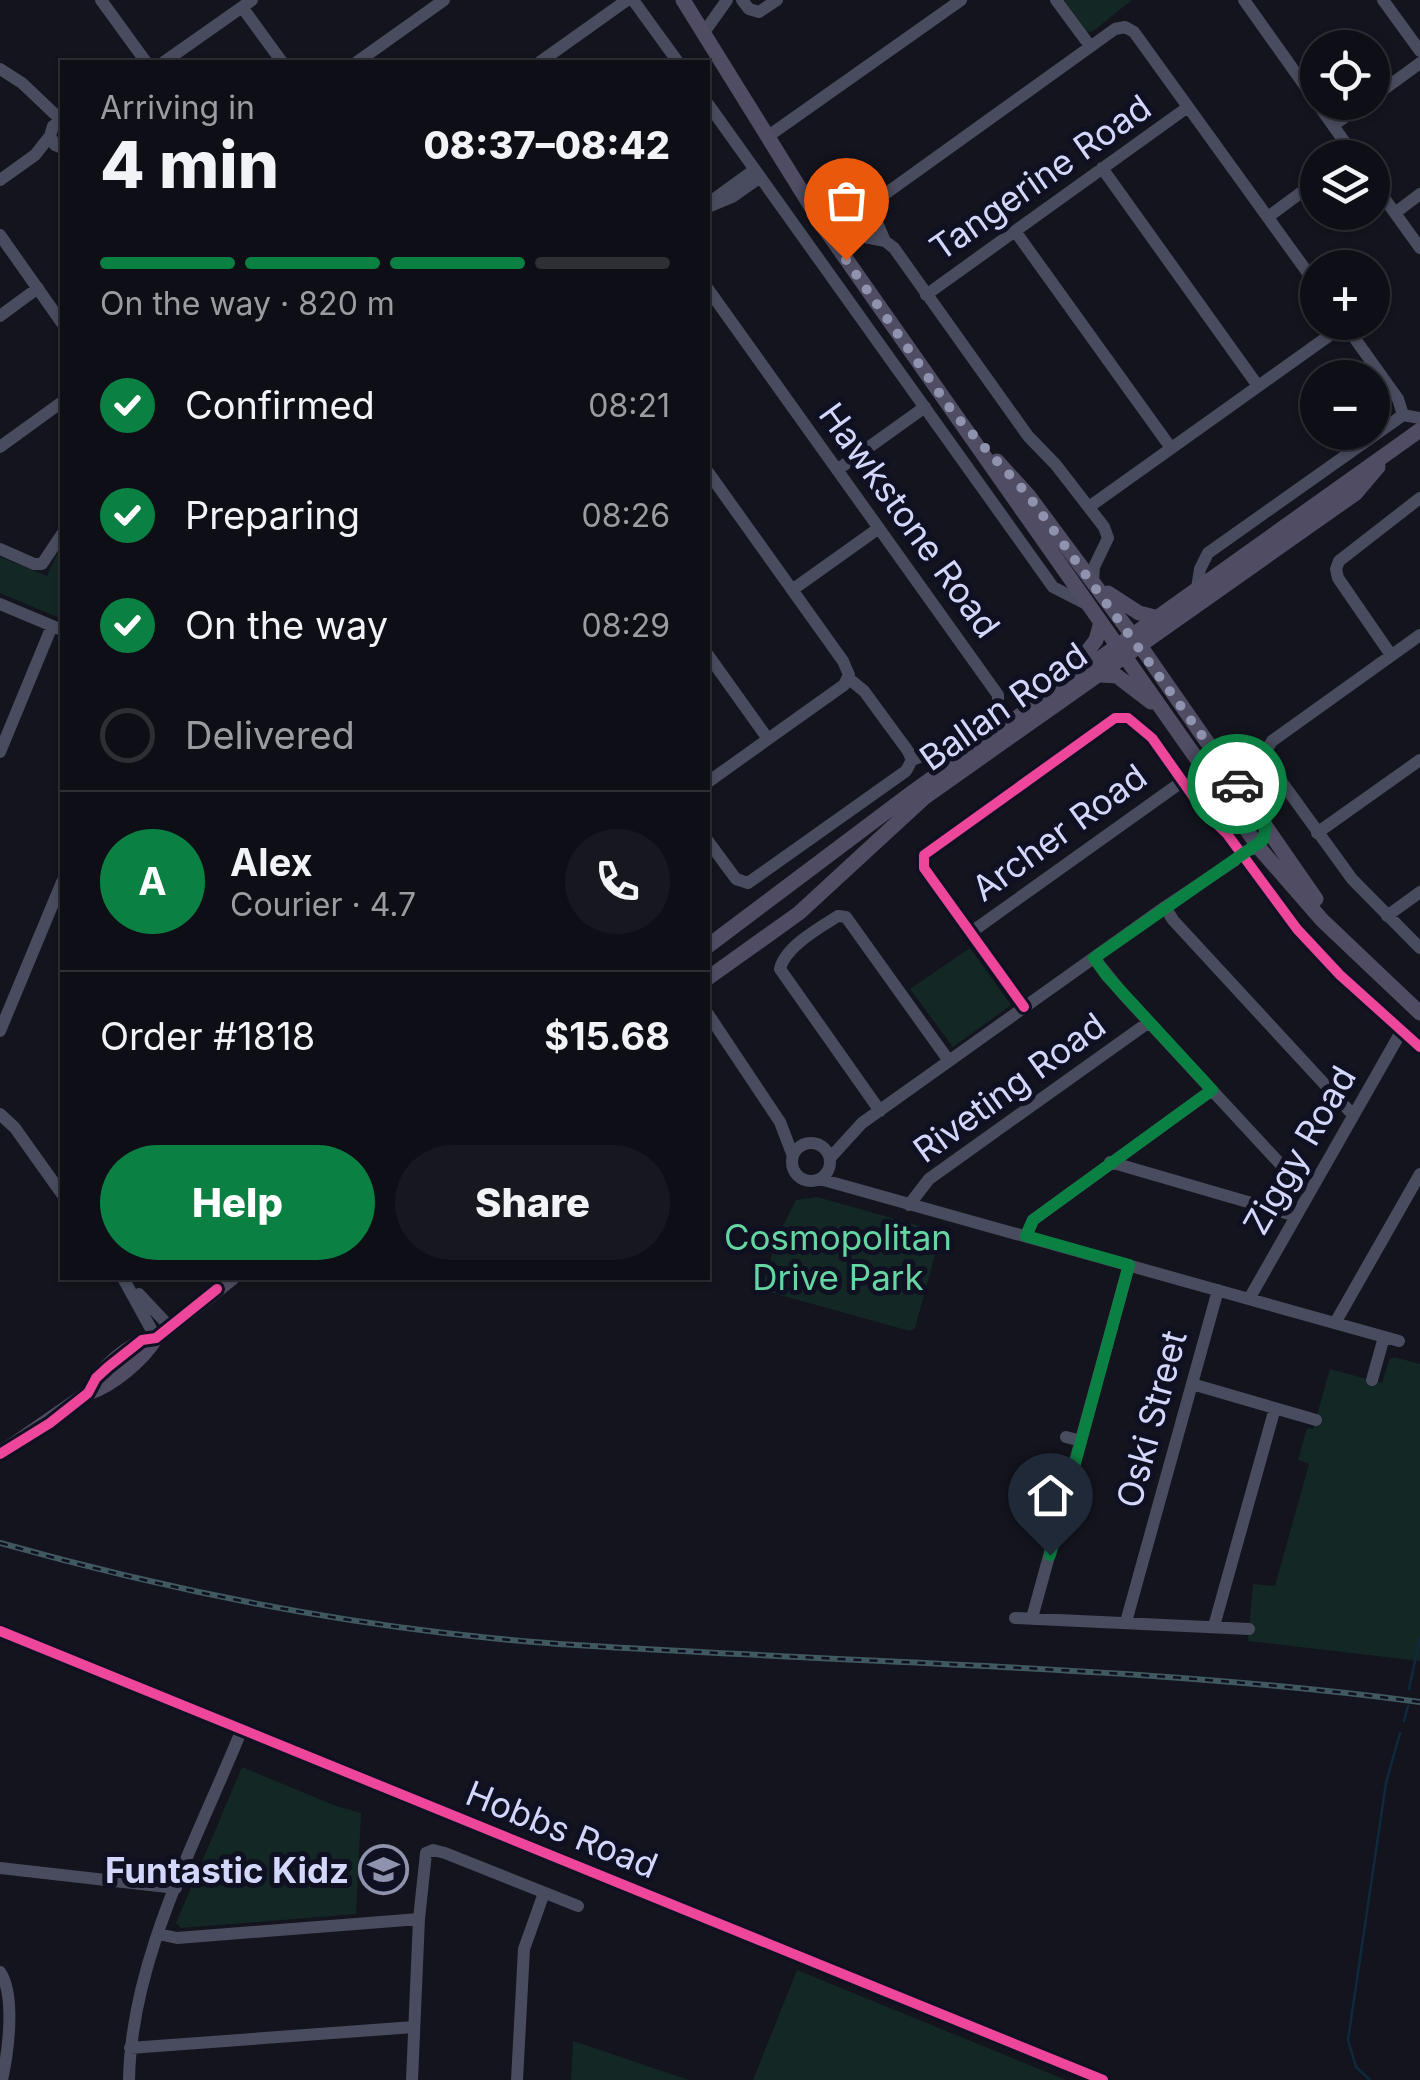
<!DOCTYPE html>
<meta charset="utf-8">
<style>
:root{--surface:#0e0f16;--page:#17181f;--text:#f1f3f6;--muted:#9b9ca1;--line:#2e2f35;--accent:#0b8043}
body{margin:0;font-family:Inter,sans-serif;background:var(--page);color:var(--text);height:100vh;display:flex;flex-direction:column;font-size:38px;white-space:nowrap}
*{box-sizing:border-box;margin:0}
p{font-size:32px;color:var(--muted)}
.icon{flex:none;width:55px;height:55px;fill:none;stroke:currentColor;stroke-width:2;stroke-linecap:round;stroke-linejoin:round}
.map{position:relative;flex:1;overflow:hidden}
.details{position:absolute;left:60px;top:60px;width:650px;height:1220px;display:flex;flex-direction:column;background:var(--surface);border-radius:0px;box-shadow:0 2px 8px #0004,0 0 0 2px var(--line)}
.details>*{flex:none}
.controls{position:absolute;left:1300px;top:30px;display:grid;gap:20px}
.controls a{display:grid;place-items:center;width:90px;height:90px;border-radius:50%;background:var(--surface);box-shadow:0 2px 8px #0004,0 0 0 2px var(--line);font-size:50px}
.pin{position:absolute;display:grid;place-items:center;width:85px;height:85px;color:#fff;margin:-102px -42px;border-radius:50% 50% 50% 0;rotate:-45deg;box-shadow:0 0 10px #0007}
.pin .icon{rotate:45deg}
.courier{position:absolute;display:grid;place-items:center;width:100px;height:100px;margin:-50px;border:8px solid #0b8043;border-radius:50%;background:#fff;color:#222;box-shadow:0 2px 12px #0007}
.headline em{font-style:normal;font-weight:800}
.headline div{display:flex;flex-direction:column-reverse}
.headline{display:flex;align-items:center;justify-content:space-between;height:170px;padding:0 40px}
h1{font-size:65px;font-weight:800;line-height:75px}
.bar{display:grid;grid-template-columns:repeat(4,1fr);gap:15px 10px;align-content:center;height:120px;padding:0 40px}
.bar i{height:12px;border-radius:8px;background:var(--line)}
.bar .on{background:var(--accent)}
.bar p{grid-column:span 4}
.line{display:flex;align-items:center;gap:25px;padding:0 40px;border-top:2px solid var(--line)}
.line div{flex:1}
.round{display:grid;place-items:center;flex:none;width:105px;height:105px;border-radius:52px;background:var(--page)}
ol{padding:0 40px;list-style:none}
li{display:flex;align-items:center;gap:30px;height:110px}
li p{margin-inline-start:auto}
li .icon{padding:10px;border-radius:50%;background:var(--accent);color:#fff;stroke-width:4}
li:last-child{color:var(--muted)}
li i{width:55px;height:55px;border:5px solid var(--line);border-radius:50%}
.button{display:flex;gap:20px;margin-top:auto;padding:20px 40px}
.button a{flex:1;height:115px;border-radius:60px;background:var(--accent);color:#fff;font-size:40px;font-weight:800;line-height:115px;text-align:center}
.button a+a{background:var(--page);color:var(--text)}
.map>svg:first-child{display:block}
.green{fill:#132824}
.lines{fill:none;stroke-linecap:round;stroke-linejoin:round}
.stream{stroke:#0f2a3d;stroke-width:2.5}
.minor{stroke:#494c5e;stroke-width:12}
.major{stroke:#4f4c63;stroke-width:15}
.rail-casing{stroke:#40585f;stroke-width:6}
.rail{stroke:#0f1021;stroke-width:2.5;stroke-dasharray:8;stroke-linecap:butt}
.cycleway-casing{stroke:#0f1021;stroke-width:16}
.cycleway{stroke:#ed469a;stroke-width:10}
.done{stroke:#9093ae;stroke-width:10;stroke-dasharray:0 18}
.route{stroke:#0b8043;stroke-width:12}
.labels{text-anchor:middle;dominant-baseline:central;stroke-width:10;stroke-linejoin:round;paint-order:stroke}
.street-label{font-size:35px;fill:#d3d7fc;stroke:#0f1021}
.park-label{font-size:35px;fill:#65d6a1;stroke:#0f1021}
.poi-label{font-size:35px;font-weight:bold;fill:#d3d7fc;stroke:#0f1021;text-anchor:end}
</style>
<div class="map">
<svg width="1420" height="2080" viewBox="0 0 1420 2080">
<rect width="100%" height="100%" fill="#13141d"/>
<path class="green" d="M1064,0H1132L1092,32L1086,31Z
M62,543V619L0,593V557L47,576Z
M970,948L1011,1005L953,1047L910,989Z
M817,1197L938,1231L940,1236L915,1328L910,1331L762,1290L776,1240L796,1200Z
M1394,1357L1420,1364V1661L1248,1641L1253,1584L1275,1586L1309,1464L1298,1460L1307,1428L1313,1429L1330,1369L1382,1383L1389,1360Z
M242,1767L336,1806L361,1813L356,1914L181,1928L176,1923Z
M797,1970L1066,2080H753Z
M573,2041L689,2080H571Z"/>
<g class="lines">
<path class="stream" d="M1409,1689L1420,1638
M1404,1721L1408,1706
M1370,2080L1356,2067L1348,2040L1386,1783L1400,1733"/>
<path class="minor" d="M101,0L146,62
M633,0L678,62
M742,0L749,9L759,12L777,0
M1056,0L1090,46
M1244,0L1356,158
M1383,0L1420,51
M242,7L282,62
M705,31L727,0
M164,62L252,0
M357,62L444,0
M540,62L627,0
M0,69L22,83L62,121
M1372,98L1420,63
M708,104L1053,587L1090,606
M62,121L53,126L50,136L55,145L62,148
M1334,125L1366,102
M767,137L961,0
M1102,168L1258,386
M0,180L35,155L50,136
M1372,181L1420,248
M714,199L754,170
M708,207L732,197L759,178
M1395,213L1420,194
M1268,217L1318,180
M825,229L885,241L894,248L1028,436L1056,465L1104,527L1108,538L1094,567L1093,581
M1015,231L1171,448
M0,235L62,323
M885,241L873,213L874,202L1115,29L1125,27L1134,32L1318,287
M708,289L998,695V703L990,712L928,754L912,760
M926,295L1188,107
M0,316L38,288
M1343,322L1398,399L1403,415
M0,447L62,402
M837,470L925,407
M708,472L843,661L849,675L844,685L708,782
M1089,507L1344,325
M0,549L34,564H42L62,534
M1197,588L1200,569L1208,553L1403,415L1420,418
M792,590L879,528
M0,604L62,630
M1420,635L1272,741L1263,756L1352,879L1420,948
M708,655L768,739
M1391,655L1338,578L1336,569L1339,561L1420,498
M0,752L52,626
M1317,833L1420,760
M708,841L736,879L748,883L906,771L912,760L908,751L864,691L848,678
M1165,907L1173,920L1353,1115
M1387,916L1420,892
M970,933L1183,781
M1094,958L1123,994L1308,1194
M1024,1007L924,868V855L1115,718H1128L1152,738L1205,813L1227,834L1297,929L1340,975L1420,1047
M708,1014L780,1122L793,1156
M0,1031L62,882
M880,1111L780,969C785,947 819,928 838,916L846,917L949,1061
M0,1114L15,1128L62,1194
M792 1162a19 19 0 1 1 38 0a19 19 0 1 1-38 0Z
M830,1158L862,1123L1165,907L1258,845
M1110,1162L1296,1216
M820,1179L1399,1341
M909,1205L929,1179L1149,1022
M1026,1236L1033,1220L1212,1090
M123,1278L156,1338
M139,1294L170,1327
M1249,1299L1401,1032
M1335,1323L1420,1174
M1372,1380L1384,1337
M1192,1384L1316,1420
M1066,1437L1081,1441
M1052,1487L1067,1491
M1015,1618L1249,1629
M1032,1618L1129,1265
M1126,1622L1218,1290
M1214,1626L1275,1408
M0,1631L1103,2080
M0,1868L176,1888
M158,1934L177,1938L419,1919
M0,1972C16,1995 8,2053 2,2080
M130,2048L414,2027
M129,2080C131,1959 197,1840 242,1729
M412,2080L419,1919L426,1853L433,1850L445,1853L578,1906
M517,2080L524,1949L544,1893"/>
<path class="major" d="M683,0L825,229L1260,849L1322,920L1420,1013
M997,461L1028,495L1141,647L1316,899
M1108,593L1139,613L1155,617
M1074,669L1096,640L1101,622
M1101,675L1117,676L1151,702
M708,946L914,791L1420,430
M708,978L799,913L925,797L1356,493L1378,467
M88,1393C100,1369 129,1342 156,1338
M0,1454L88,1393C113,1385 142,1360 156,1338L232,1278"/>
<defs>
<path id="rail" d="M0,1543C146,1584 294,1615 445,1633C543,1645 641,1649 740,1654C966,1666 1195,1672 1420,1702"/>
</defs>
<use href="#rail" class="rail-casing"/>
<use href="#rail" class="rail"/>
<defs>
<path id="cycleway" d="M1024,1007L924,868V855L1115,718H1128L1152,738L1205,813L1227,834L1297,929L1340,975L1420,1047
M0,1454L50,1423L88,1393L96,1378L108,1367L142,1340L156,1338L217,1289
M0,1631L1103,2080"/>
</defs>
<use href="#cycleway" class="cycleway-casing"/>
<use href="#cycleway" class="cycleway"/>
</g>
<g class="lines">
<path class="done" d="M846,260L954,414L1028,495L1237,784"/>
<path class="route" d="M1050,1555L1129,1265L1026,1236L1033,1220L1212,1090L1107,976L1094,958L1263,840L1266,824L1237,784"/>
</g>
<defs>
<symbol id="school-ring" viewBox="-11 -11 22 22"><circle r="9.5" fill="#0f1021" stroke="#9093ae" stroke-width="1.5"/><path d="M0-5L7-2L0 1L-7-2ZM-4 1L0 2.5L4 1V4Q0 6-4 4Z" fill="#9093ae"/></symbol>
</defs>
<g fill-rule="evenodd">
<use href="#school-ring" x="356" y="1842" width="55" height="55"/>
</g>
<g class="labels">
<g class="street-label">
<text transform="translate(1040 177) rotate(-35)">Tangerine Road</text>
<text transform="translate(910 520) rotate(54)">Hawkstone Road</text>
<text transform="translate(1003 706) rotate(-35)">Ballan Road</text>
<text transform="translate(1059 832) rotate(-36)">Archer Road</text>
<text transform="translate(1009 1087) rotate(-36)">Riveting Road</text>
<text transform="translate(1299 1150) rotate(-60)">Ziggy Road</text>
<text transform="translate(1151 1419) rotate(-75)">Oski Street</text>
<text transform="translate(562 1829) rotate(22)">Hobbs Road</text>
</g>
<g class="park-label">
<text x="838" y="1237">Cosmopolitan<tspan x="838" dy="40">Drive Park</tspan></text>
</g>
<g class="poi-label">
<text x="349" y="1870">Funtastic Kidz</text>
</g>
</g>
</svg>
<div class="controls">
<a><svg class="icon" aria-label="locate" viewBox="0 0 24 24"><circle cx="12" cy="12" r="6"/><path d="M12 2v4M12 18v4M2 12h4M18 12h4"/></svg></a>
<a><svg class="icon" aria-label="layers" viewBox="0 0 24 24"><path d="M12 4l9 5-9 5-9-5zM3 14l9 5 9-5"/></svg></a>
<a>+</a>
<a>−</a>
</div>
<div class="pin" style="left:846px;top:260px;background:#ea580c"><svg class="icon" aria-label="bag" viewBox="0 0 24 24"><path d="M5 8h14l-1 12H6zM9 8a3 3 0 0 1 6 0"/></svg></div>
<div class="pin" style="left:1050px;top:1555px;background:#1f2937"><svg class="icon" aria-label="home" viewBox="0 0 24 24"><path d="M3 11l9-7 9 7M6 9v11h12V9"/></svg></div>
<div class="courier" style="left:1237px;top:784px"><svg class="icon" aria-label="car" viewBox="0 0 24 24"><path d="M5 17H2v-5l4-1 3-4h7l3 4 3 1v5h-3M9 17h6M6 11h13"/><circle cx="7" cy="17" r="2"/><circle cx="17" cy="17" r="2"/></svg></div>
<section class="details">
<div class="headline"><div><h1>4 min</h1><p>Arriving in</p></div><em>08:37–08:42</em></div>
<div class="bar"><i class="on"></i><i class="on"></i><i class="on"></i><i></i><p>On the way · 820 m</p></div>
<ol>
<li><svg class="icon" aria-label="check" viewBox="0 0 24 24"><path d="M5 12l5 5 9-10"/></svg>Confirmed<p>08:21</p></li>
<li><svg class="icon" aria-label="check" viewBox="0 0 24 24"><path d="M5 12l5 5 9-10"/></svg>Preparing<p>08:26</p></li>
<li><svg class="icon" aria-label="check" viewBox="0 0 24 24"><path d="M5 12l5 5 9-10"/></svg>On the way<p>08:29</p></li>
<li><i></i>Delivered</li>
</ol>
<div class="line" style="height:180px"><b class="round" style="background:var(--accent);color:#fff">A</b><div><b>Alex</b><p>Courier · 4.7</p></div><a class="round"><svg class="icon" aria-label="phone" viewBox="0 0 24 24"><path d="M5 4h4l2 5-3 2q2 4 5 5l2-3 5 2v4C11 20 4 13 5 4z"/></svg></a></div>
<div class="line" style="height:130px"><div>Order #1818</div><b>$15.68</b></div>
<div class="button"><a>Help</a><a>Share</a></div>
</section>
</div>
